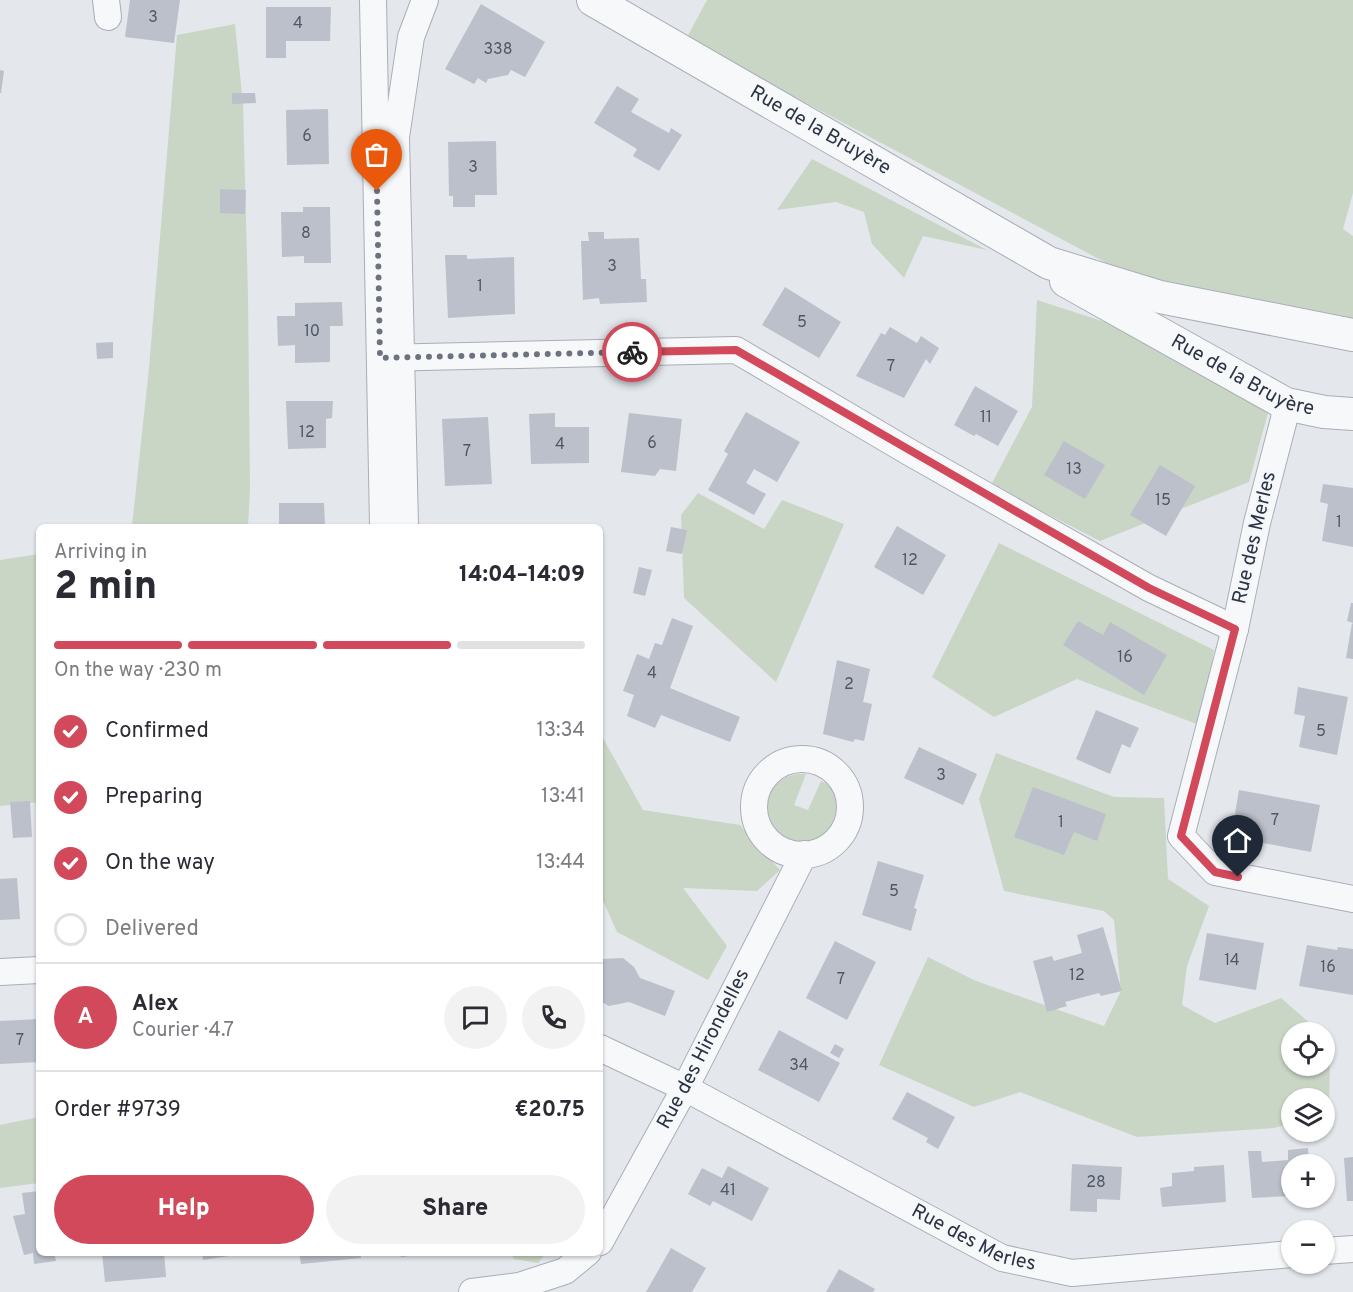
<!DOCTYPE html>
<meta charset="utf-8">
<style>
:root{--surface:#fff;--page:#f2f2f3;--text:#2b2b33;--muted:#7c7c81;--line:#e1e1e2;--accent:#d1495b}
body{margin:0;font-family:Overpass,sans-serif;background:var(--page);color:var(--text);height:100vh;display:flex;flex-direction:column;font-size:22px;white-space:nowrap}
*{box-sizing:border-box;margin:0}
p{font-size:20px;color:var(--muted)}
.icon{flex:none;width:33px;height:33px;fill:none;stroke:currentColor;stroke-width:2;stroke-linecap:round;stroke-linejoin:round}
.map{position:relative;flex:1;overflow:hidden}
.sheet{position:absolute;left:36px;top:524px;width:567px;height:732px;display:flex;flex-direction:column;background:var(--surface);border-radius:9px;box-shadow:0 2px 4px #0004}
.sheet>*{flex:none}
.controls{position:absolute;left:1281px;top:1022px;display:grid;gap:12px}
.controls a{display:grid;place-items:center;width:54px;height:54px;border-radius:50%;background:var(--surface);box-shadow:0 2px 4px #0004;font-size:30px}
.pin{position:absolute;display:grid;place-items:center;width:51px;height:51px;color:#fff;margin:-62px -26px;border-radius:50% 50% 50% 0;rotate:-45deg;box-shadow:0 0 6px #0007}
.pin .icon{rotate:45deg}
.courier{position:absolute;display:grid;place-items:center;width:60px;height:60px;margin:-30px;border:4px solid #d1495b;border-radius:50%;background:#fff;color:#222;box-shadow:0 2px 8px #0007}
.headline em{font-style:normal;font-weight:800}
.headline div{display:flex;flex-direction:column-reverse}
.headline{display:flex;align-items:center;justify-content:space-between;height:102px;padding:0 18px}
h1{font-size:39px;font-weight:800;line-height:45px}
.bar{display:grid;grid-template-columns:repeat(4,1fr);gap:9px 6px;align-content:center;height:72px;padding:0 18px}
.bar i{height:8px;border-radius:4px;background:var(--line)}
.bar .active{background:var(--accent)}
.bar p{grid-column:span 4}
.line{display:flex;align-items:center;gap:15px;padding:0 18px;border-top:2px solid var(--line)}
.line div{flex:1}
.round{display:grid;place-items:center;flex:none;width:63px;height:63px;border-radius:32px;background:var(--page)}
ol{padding:0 18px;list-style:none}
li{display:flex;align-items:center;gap:18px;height:66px}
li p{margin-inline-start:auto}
li .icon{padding:6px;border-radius:50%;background:var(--accent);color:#fff;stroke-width:4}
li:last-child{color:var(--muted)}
li i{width:33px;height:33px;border:3px solid var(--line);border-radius:50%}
.button{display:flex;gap:12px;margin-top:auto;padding:12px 18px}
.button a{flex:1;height:69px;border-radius:36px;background:var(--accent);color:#fff;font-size:24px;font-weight:800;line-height:69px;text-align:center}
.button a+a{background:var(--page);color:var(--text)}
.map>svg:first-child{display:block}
.green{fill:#c9d6c5}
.building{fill:#bbc0ca}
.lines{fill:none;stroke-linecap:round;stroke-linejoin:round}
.minor-casing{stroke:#a9aeb7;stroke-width:28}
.tertiary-casing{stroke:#a9aeb7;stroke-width:34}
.minor{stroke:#f7f8fa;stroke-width:26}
.tertiary{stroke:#f7f8fa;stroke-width:32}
.done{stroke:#6c737f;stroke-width:6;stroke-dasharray:0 10.8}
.route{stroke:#d1495b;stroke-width:8}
.labels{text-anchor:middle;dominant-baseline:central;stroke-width:4.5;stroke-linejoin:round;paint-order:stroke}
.number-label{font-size:16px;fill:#4f5766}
.street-label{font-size:20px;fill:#2b3445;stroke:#f4f6f9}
</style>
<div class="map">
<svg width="1353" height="1292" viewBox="0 0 1353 1292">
<rect width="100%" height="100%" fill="#e4e7ec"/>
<path class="green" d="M707,0H1353V193L1343,229L1353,236V320L1129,275L686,39Z
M235,24L243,105L248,296L250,489L248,526H132L149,368L177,35Z
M812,159L987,250L923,236L904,278L872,244L864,212L836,202L777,210Z
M1037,300L1139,333L1269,409L1249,482L1100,541L991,485L1032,407Z
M698,493L764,529L782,500L844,524L776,682L684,598L681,515Z
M999,543L1214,650L1202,726L1077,679L994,717L932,677Z
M39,554V802L0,806V560Z
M600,738H603L643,810L740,825L780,870L757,891L683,888L727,946L708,980L617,932L600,894Z
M996,753L1114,797L1164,798L1168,879L1209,906L1187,966L1182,1005L1215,1023L1281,998L1320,1032H1292V1065H1324L1325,1036L1330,1041L1329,1114L1325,1115L1324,1098H1292L1291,1123L1274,1128L1137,1137L1020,1092L974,1107L879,1065L928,957L976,981L1104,1026L1121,991L1114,920L1104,911L1004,891L979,799Z
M796,774H806L794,805L808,810L821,781C855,793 836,851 799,847C757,841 754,783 796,774Z
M39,1117V1183L0,1188V1125Z
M511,1253H546L538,1263L514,1259Z"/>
<path class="building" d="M130,0H180L174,43L125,37Z
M481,4L545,42L525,77L511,70L508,75L488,79L486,83L478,78L474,84L445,69Z
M266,7H331L330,41H286V58H266Z
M0,70L4,71L1,93H0Z
M617,86L639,99L631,112L669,133L671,128L682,135L659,171L633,156L637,149L594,123Z
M232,93H255L256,103L232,104Z
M328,109L329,164L287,165L286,110Z
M496,141L497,195H475V207H453V196H449L448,142Z
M220,189L246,190L245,214L220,213Z
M303,207H330L331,263H304V256L282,257L281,212H303Z
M588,232H604V239L639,238L641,279H646L647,302L600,304L599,298L583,300L581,241H589Z
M445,255H467V259L514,257L515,314L448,318Z
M785,287L841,322L819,358L762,325Z
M342,302L343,326H330V362L295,363V345L278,346L277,316H295V303Z
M890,327L917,343L921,336L939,348L930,364L926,359L904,398L856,376L881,333L885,335Z
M113,342V358L97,359L96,343Z
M975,386L1018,411L998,446L976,434L974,436L954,425Z
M286,401H333L332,418L326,419V448L288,449Z
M746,412L800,442L777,482L754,469L746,483L766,494L754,515L708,490L728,454L724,451Z
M555,413V427H589V463L531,464L529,414Z
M629,413L682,419L676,471L660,469L655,476L621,472Z
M488,417L492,484L445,486L442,419Z
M1064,441L1105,465L1085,499L1044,475Z
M1160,465L1195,486L1166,536L1130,515Z
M1323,484L1353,488V547L1322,541L1328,504L1320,502Z
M279,503H324L325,526H279Z
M897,526L946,555L923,595L874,567Z
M671,527L687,530L682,554L666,551Z
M639,567L652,570L645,596L633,593Z
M1351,603H1353V623L1347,621Z
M672,618L693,626L670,688L740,717L730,742L661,715L655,728L627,716L634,695L623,691L637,654L649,659L655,643L662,645Z
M1078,621L1103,635L1110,622L1167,655L1144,695L1063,645Z
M1352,623L1353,624V659L1346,658Z
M837,660L870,669L863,702L872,704L864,741L855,739L853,742L823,734Z
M1298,687L1348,697L1337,755L1299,747L1305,716L1294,714Z
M1096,710L1139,728L1130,748L1122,744L1110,774L1076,759Z
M919,747L977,774L963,805L904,778Z
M1033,787L1106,814L1097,841L1074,832L1064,855L1014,837Z
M1239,790L1320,805L1311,852L1231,837Z
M30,801L32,837L13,838L10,802Z
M878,861L924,875L914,908L917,909L911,931L862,915Z
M17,878L20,919L0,920V879Z
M1103,927L1122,991L1101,996L1099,993L1065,1002L1067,1006L1047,1012L1033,961L1052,956L1054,961L1082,953L1077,935Z
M1207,933L1264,943L1256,990L1199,980Z
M835,941L876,962L847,1020L806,998Z
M1307,945L1337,950L1338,947L1353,949V995L1299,986Z
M623,958L634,967L640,978L675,991L665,1016L629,1002L609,1006L600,1001V962L603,959Z
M39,1019V1062L0,1064V1021Z
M779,1030L840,1063L819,1102L758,1070Z
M835,1044L844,1049L839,1058L830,1053Z
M907,1092L955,1117L938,1149L926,1142L928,1138L892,1119Z
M1308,1148L1309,1164H1292V1196L1252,1198L1248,1151H1261L1262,1162L1288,1160V1150Z
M1353,1157V1201H1347L1344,1158Z
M1072,1164L1122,1167L1120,1200L1097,1199V1212L1070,1211Z
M1224,1165L1226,1202L1162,1207L1160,1188L1172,1186V1173L1194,1171V1167Z
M728,1166L769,1188L752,1221L713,1201L710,1206L688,1194L702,1168L722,1178Z
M39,1191V1252H54L56,1261L34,1264L33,1253L24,1255L13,1216L25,1214L22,1193Z
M671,1248L706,1268L692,1292H646Z
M102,1252H164L166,1277L105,1282Z
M202,1252H229V1256L203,1260Z
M299,1252H360L361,1258L301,1264Z
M400,1252H425V1254L401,1257Z
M839,1269L875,1289L873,1292H826Z"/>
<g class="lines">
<defs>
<g id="minor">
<path d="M106,0L108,17"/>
<path d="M373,0L383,526"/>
<path d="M380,358L736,350L909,452L1149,588L1235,629"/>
<path d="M1286,404L1284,419L1257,523L1235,629L1181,836L1215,872L1353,899"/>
<path d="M405,526L396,137L411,37L425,0"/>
<circle cx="802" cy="807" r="48"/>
<path d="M0,972L39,970"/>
<path id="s1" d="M600,1048L685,1088L1002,1258L1072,1273L1292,1254"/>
<path id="s2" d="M600,1242L685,1088L804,854"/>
<path d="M1324,1251L1353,1249"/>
<path d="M472,1292L519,1286L565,1271L588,1252"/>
</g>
<g id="tertiary">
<path id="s3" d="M593,0L1049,263L1160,297L1353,335"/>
<path id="s4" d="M1066,281L1286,404L1324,412L1353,414"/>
</g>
</defs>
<use href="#minor" class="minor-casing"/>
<use href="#tertiary" class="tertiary-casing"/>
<use href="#minor" class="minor"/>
<use href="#tertiary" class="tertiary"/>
</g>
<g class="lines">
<path class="done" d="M377,191L380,358L632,352"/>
<path class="route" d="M632,352L736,350L1149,588L1235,629L1181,836L1215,872L1238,877"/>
</g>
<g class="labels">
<g class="number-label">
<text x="153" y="18">3</text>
<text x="298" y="24">4</text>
<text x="498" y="50">338</text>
<text x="307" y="137">6</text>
<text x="473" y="168">3</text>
<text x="306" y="234">8</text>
<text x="612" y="267">3</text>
<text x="480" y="287">1</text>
<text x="802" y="323">5</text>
<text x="312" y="332">10</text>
<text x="891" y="367">7</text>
<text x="986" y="418">11</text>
<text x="307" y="433">12</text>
<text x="652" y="444">6</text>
<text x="560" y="445">4</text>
<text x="467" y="452">7</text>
<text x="1074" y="470">13</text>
<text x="1163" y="501">15</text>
<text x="1339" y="523">1</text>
<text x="910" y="561">12</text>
<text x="1125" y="658">16</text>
<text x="652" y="674">4</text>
<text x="849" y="685">2</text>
<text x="1321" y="732">5</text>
<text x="941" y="776">3</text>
<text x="1275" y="821">7</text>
<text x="1061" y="823">1</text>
<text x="894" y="892">5</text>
<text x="1232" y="961">14</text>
<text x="1328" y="968">16</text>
<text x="1077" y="976">12</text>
<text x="841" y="980">7</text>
<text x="20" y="1041">7</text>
<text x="799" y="1066">34</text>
<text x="1096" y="1183">28</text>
<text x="728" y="1191">41</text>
</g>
<g class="street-label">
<text stroke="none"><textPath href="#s3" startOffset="262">Rue de la Bruyère</textPath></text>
<text stroke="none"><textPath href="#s4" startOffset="201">Rue de la Bruyère</textPath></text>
<text transform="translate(1255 538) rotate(-77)">Rue des Merles</text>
<text stroke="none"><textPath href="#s2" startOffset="219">Rue des Hirondelles</textPath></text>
<text stroke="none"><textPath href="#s1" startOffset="420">Rue des Merles</textPath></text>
</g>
</g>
</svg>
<div class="controls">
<a><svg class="icon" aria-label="locate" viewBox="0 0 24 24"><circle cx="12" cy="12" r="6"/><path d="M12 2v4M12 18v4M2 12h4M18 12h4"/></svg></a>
<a><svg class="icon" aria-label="layers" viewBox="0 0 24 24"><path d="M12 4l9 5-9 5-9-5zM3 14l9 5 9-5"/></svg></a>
<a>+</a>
<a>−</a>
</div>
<div class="pin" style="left:377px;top:191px;background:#ea580c"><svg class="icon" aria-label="bag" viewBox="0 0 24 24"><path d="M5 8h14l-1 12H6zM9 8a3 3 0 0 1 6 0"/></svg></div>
<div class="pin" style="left:1238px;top:877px;background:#1f2937"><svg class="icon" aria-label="home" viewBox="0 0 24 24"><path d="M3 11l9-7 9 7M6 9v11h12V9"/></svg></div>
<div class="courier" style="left:632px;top:352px"><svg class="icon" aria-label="bike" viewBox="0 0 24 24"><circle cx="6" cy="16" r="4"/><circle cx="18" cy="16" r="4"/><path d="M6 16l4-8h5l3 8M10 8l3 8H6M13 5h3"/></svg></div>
<section class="sheet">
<div class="headline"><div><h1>2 min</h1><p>Arriving in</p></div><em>14:04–14:09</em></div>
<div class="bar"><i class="active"></i><i class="active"></i><i class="active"></i><i></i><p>On the way · 230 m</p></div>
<ol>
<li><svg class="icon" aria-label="check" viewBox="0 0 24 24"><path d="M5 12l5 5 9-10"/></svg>Confirmed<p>13:34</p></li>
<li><svg class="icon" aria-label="check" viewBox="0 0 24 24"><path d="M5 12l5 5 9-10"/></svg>Preparing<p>13:41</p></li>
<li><svg class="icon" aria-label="check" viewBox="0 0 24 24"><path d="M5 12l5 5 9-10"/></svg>On the way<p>13:44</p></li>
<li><i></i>Delivered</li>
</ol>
<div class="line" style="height:108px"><b class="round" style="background:var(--accent);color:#fff">A</b><div><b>Alex</b><p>Courier · 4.7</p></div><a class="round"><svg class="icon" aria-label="chat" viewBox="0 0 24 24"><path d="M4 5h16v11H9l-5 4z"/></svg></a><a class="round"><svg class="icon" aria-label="phone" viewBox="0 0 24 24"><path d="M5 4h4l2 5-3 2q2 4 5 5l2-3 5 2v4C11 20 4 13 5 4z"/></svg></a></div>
<div class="line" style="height:78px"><div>Order #9739</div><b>€20.75</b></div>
<div class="button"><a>Help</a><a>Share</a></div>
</section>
</div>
